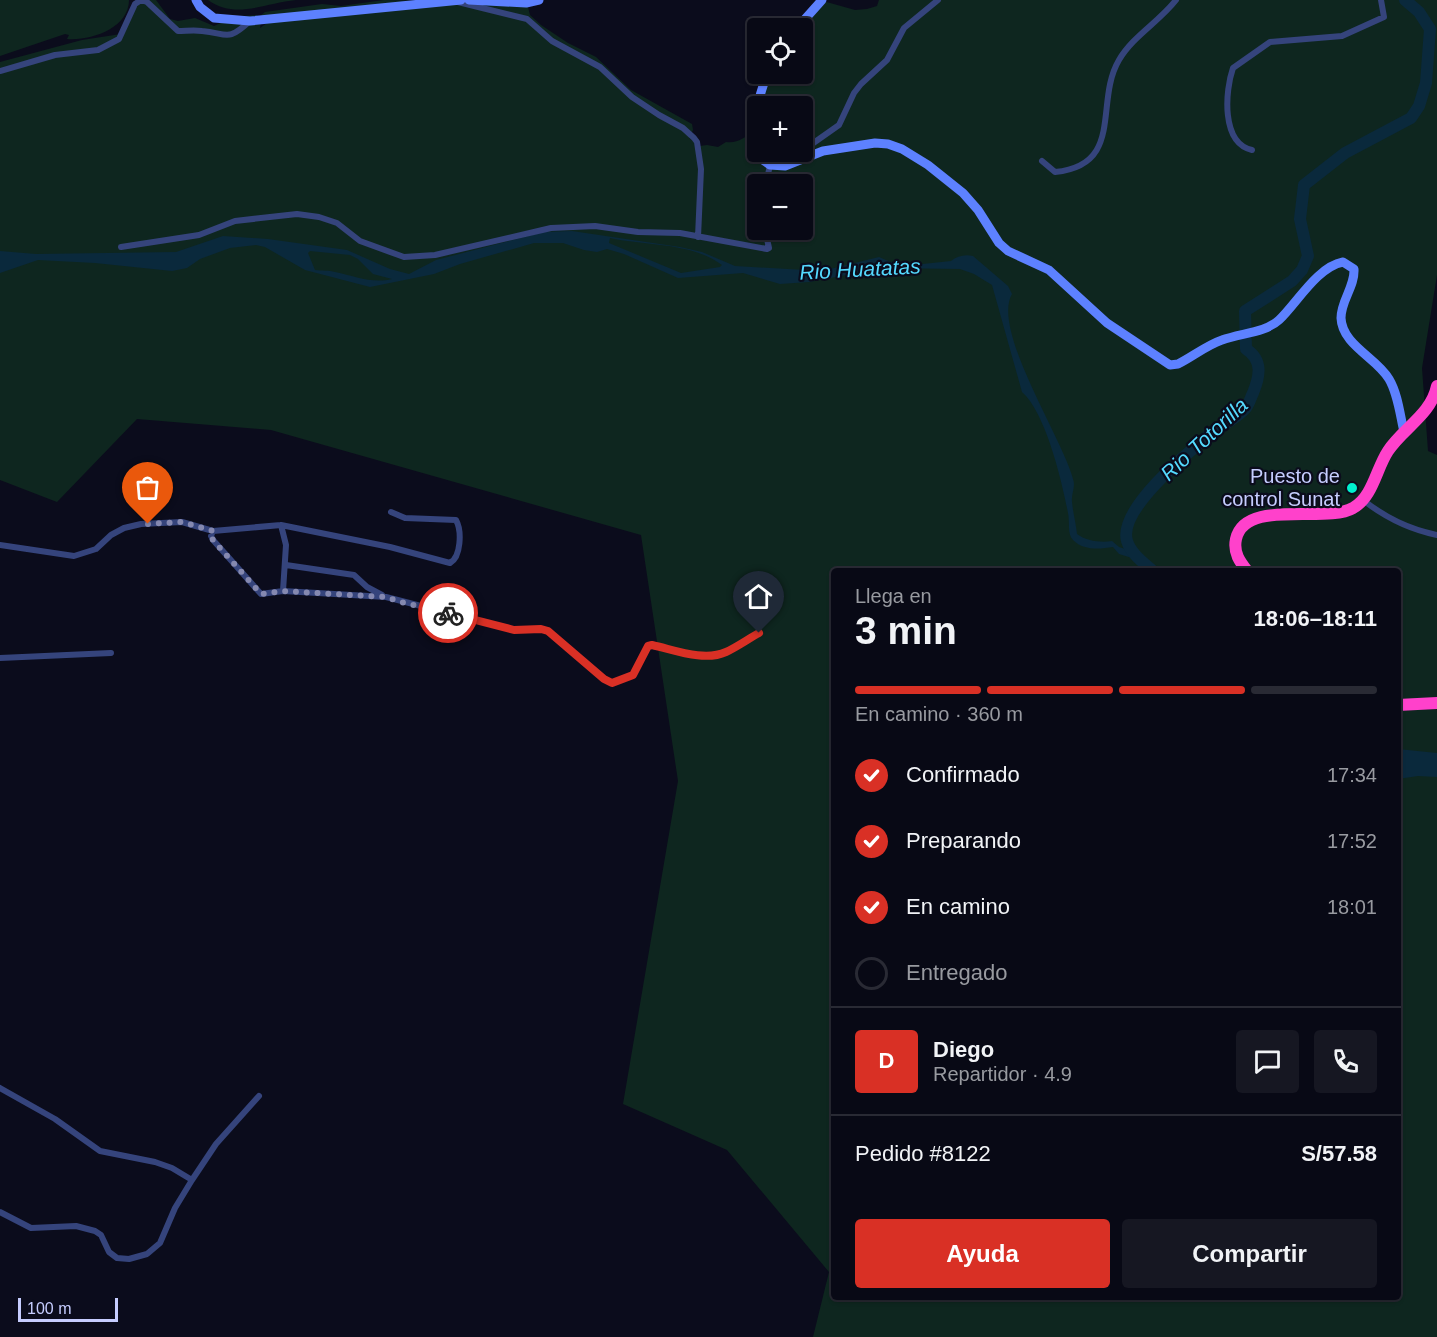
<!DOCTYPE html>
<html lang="es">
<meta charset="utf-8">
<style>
:root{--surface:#080915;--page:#161722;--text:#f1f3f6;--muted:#989aa0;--line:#292a34;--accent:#d93025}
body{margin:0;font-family:Helvetica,sans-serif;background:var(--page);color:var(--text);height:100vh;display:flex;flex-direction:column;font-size:22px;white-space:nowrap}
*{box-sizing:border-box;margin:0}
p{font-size:20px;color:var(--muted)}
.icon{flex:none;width:33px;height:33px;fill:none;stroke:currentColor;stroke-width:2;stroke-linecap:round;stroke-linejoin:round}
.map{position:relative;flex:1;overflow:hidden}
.side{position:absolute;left:831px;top:568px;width:570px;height:732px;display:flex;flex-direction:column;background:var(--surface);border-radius:6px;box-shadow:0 2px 4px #0004,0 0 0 2px var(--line)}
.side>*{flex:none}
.tools{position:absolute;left:747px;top:18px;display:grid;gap:12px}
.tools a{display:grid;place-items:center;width:66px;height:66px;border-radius:6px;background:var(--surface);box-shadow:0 2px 4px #0004,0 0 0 2px var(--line);font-size:30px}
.scale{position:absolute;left:18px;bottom:15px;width:100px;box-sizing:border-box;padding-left:6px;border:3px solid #c6cdff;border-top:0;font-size:16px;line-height:21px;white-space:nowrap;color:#c6cdff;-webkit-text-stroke:4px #0b0c1c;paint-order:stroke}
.pin{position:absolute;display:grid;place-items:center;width:51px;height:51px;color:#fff;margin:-62px -26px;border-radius:50% 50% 50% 0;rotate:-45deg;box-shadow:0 0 6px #0007}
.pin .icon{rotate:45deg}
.courier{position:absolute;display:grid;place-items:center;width:60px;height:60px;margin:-30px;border:4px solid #d93025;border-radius:50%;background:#fff;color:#222;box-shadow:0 2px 8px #0007}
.overview em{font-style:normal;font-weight:700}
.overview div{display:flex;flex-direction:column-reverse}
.overview{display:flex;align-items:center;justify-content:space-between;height:102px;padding:0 24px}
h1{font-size:39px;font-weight:700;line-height:45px}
.bar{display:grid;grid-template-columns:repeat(4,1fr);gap:9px 6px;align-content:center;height:72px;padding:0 24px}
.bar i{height:8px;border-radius:4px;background:var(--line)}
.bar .on{background:var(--accent)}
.bar p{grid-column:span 4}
.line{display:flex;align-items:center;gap:15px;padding:0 24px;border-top:2px solid var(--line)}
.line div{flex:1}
.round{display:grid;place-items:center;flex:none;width:63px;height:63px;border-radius:6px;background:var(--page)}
ol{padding:0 24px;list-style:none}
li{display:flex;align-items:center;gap:18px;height:66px}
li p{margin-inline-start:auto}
li .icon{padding:6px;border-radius:50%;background:var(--accent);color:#fff;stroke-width:4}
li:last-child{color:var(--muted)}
li i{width:33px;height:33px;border:3px solid var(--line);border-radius:50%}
.primary-button{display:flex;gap:12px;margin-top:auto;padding:12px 24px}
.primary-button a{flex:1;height:69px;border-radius:6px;background:var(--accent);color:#fff;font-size:24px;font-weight:700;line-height:69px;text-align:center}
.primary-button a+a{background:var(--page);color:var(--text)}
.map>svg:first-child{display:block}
.green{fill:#0e261f;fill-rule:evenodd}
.water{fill:#0a293c;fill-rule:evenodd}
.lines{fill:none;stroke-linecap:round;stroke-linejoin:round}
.river{stroke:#0a293c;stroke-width:12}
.street{stroke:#35447c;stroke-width:6}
.secondary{stroke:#5d81ff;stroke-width:9}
.highway{stroke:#ff41cb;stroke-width:12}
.done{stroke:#8589b0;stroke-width:6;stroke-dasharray:0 10.8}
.route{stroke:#d93025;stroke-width:8}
.poi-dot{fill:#00f1ce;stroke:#0b0c1c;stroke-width:2}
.labels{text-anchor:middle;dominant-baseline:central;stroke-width:4.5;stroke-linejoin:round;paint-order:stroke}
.poi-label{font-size:20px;fill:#c6cdff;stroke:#0b0c1c;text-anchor:end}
.water-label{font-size:21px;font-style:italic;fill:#54daff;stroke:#0b0c1c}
</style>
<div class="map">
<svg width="1437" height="1337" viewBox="0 0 1437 1337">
<rect width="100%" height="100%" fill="#0b0c1c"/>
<path class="green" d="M0,0H129C129,28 91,41 67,39L69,35L65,34L0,56Z
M138,0H156L170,19L178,21L195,18L214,26L227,20H238L243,16L257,15L261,22L260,28L267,23L260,16L265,12L322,4L341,6L384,0L527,3L530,15L541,25L568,43L596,57L631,90L692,124L693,130L689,138L700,146L707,145L718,147L726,142C737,144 745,137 753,132H757L758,152H802V106H759L766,74H802V28L823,1L855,10L867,9L877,6L879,0H1437V275L1422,368L1428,451L1437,455V1337H813L829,1272L727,1150L623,1104L678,781L641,535L271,430L137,419L57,502L0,480V62L82,40L121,34ZM758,184H802V230H758ZM834,572H1398V1298H834Z
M208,0H296C264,3 236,20 208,0Z"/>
<path class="water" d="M572,231L680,247L702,252L735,266L822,271L879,257L893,263L913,265L951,261C957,256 965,254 973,256L1008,286L1012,294C991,330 1063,439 1073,479C1076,487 1071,494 1072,502C1073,513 1076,523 1077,534C1086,541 1101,543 1112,541L1119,547L1129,550L1132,558L1119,554L1113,547C1100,549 1084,551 1073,540C1067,534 1070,521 1068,513C1062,482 1046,413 1022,392L992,285L974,274L960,269L884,268L809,282L780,284L743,273L678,278L624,254L607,249L597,252L584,250L563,243H534L460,264L434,274L370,287L305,270L265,247L256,245L230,248L200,259L187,268L172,271L95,263L38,260L0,273V251L36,254L176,252L223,236L268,239L347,250L390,269L409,274L436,260L544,232ZM610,238C646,246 691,242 722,265L720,267L681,273L609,243ZM310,251L350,255L358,259L373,274L392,279C372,284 355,276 335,272C329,270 322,271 315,270L308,253Z
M1398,749L1437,753V777L1418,776L1398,779Z"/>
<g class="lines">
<path class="river" d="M1154,572C1144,563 1131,554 1127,541C1118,510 1185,455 1208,436C1219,427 1234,420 1245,409C1249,405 1250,399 1253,393C1260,376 1263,360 1246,349L1245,311L1292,281L1302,270L1308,256L1300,219L1304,185L1345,153L1411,118L1419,106L1426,83L1430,29L1419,12L1405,0"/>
<path class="street" d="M458,2L527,19L552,41L600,67L632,97L659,115L683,128L694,138L697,142L701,169L698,237
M0,71L55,55L98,50L119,39L135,4L141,0L147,2L178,31C186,31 194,30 202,31C228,33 226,43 250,21
M1252,150C1221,143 1225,91 1233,68L1270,42L1342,36L1384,17L1381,0
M798,160L812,144L839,125L854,93L861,84L887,60L904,28L938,0
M1042,161L1055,172C1125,165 1094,102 1119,60C1133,36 1159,22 1176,0
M766,184L770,165
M121,247L199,235L235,221L297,214L319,217L337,223L360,241L404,257L435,255L551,228L595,226L638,232L680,233L767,249L769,248L765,230
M1363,500C1386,518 1408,529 1437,535
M281,525L286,545L283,591
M213,531L211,536L213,540L261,594L283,591L386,597L514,630L541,629L548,631L604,679L612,683L633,675L648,646L652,645C675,650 704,662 726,652C737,647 748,639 758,633
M0,545L74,556L96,549L111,535L124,528L141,524L182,522L213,531L281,525L390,547L450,563C461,557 462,531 456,520L405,518L391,512
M286,565L354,575L367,587L382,595
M0,658L111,653
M0,1088L55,1119L100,1151L155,1162L172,1168L192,1180L216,1144L259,1096
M0,1212L31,1228L76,1226L95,1231L101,1235L109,1252L117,1258L129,1259L147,1254L160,1243L175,1208L192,1180"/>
<path class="secondary" d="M196,0L200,7L214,18L250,21L461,0
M469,0L526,3L539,0
M797,28L822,0
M767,74C760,94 748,131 753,153L770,165L785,166L823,151L875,143L888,144L902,149L928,165L963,193L978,210L999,243L1008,251L1049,270L1107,323L1170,365L1178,364C1192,357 1207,345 1222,340C1240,333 1265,333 1279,320C1297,303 1317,267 1343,262L1354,269C1355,287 1341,300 1341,318C1342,345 1377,358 1389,379C1398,394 1400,415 1404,432"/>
<path class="highway" d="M1248,572C1240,562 1233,553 1236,539C1245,498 1326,524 1353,508C1373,497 1376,469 1388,451C1403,428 1431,415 1437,386
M1398,705L1437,703"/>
</g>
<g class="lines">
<path class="done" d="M148,524L182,522L213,531L211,536L213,540L261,594L283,591L386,597L401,602L448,613"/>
<path class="route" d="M448,613L514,630L541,629L548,631L604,679L612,683L633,675L648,646L652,645C675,650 704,662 726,652C737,647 748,639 759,633"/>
</g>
<circle class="poi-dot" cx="1352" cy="488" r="6"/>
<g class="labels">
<g class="poi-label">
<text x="1340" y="476">Puesto de<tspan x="1340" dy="23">control Sunat</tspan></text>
</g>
<g class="water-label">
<text transform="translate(860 269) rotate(-3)">Rio Huatatas</text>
<text transform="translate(1204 439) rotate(-43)">Rio Totorilla</text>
</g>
</g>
</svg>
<div class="tools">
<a><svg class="icon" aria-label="locate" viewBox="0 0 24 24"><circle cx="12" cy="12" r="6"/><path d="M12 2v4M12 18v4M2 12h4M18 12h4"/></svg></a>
<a>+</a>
<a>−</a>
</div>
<div class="scale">100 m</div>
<div class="pin" style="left:148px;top:524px;background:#ea580c"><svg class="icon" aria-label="bag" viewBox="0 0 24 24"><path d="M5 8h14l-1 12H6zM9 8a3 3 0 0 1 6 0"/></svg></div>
<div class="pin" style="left:759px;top:633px;background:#1f2937"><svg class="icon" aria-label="home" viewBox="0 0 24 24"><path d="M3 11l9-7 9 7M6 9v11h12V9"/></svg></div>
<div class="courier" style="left:448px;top:613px"><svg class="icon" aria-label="bike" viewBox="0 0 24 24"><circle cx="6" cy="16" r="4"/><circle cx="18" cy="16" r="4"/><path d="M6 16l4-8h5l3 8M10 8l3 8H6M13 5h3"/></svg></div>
<section class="side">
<div class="overview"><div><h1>3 min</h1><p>Llega en</p></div><em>18:06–18:11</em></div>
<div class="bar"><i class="on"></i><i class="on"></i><i class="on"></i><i></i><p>En camino · 360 m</p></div>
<ol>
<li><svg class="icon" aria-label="check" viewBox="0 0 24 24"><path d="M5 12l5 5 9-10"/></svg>Confirmado<p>17:34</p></li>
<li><svg class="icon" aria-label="check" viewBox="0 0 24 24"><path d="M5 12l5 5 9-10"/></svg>Preparando<p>17:52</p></li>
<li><svg class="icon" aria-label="check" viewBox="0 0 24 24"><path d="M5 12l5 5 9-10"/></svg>En camino<p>18:01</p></li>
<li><i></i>Entregado</li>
</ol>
<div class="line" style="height:108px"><b class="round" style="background:var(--accent);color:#fff">D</b><div><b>Diego</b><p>Repartidor · 4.9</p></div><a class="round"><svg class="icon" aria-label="chat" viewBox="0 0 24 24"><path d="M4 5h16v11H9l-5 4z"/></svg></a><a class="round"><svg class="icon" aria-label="phone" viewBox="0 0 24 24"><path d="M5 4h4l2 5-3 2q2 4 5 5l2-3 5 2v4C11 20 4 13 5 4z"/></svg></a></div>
<div class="line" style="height:78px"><div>Pedido #8122</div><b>S/57.58</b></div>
<div class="primary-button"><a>Ayuda</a><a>Compartir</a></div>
</section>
</div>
